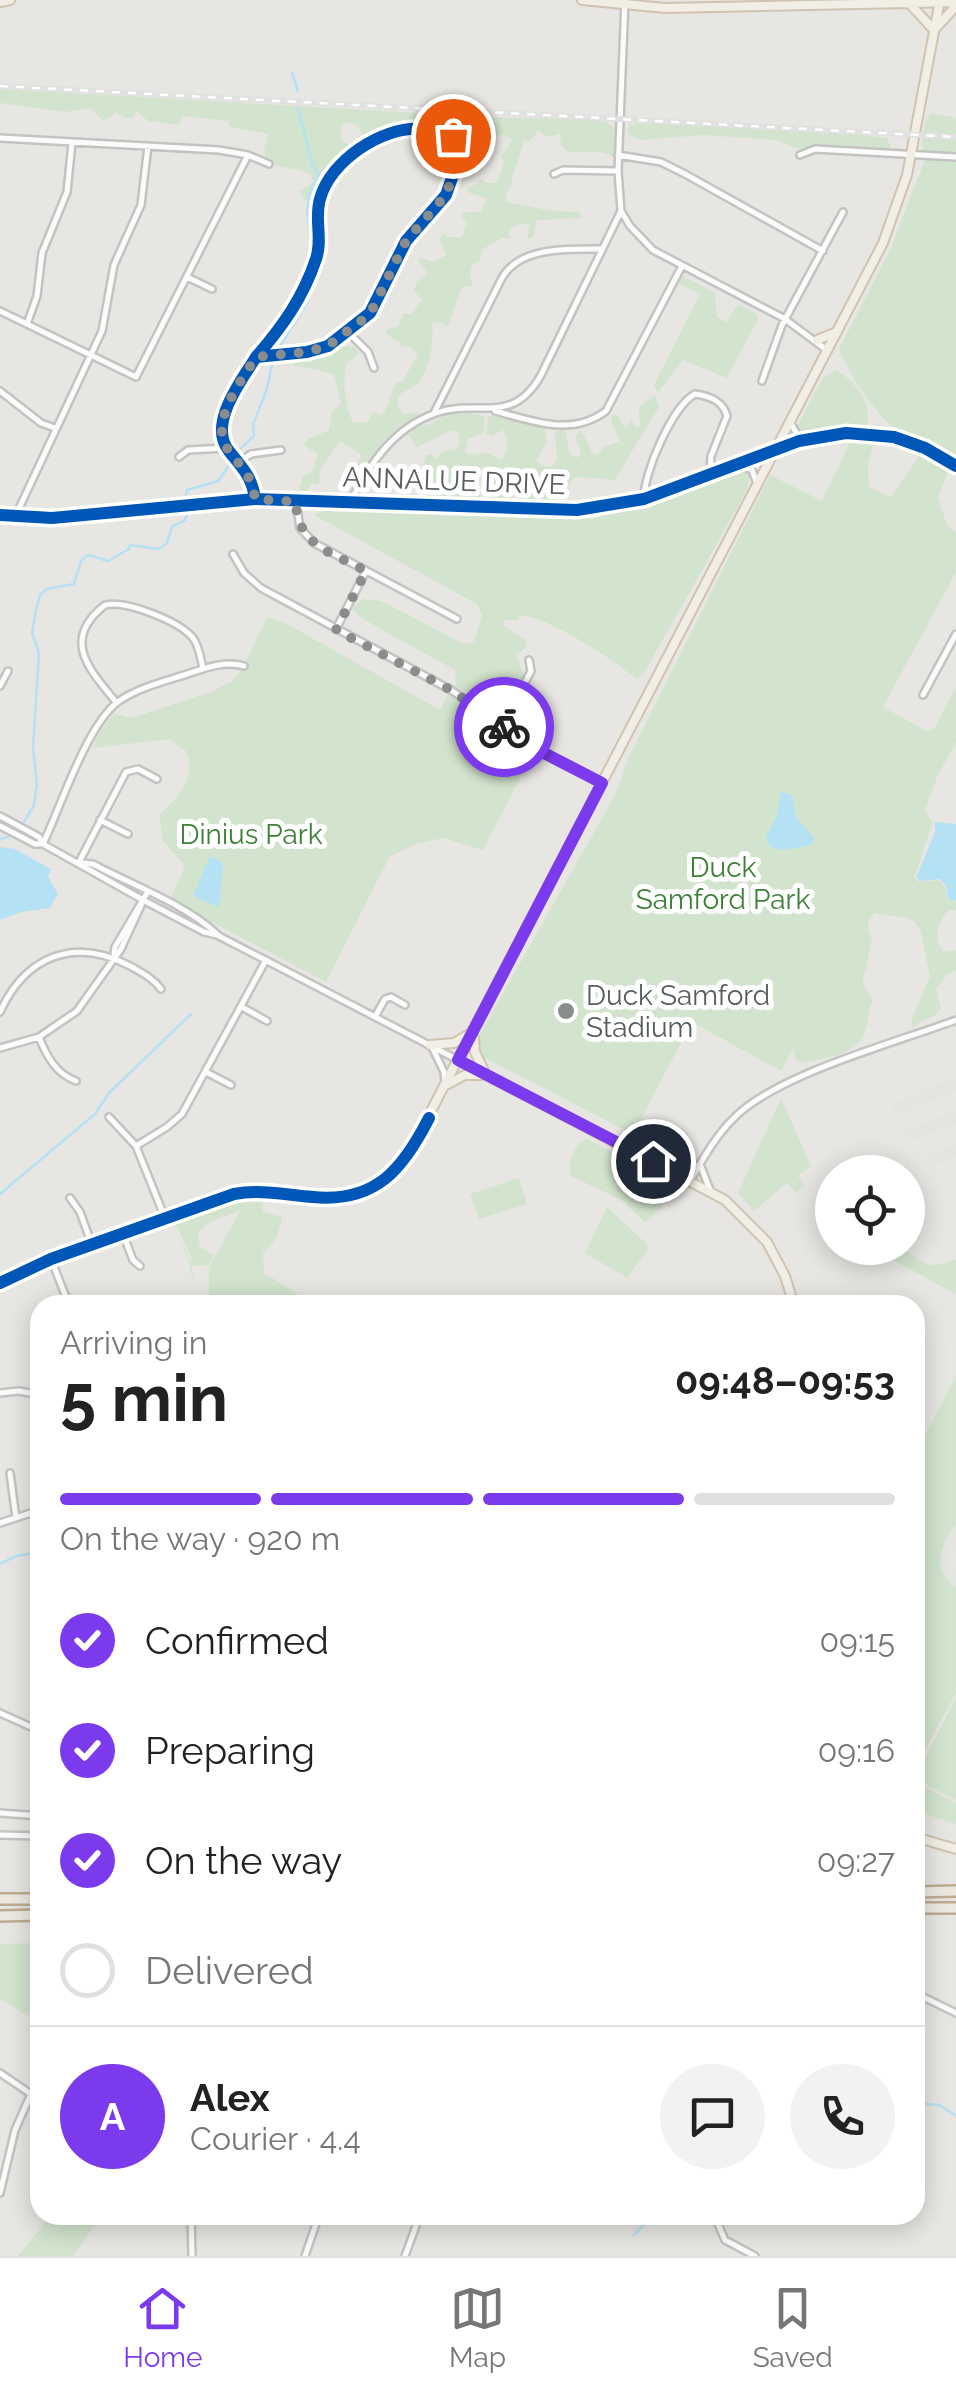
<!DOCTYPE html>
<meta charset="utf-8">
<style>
:root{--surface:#fff;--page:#f2f2f2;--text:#222;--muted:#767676;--line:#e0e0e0;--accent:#7c3aed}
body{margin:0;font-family:Raleway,sans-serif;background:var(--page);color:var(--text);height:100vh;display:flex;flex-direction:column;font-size:38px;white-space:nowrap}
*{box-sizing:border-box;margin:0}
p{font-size:32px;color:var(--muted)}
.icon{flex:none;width:55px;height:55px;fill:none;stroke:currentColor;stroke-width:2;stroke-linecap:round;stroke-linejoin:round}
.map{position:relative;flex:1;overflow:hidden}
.drawer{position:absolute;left:30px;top:1295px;width:895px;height:930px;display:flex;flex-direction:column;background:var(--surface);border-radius:30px;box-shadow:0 5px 25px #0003}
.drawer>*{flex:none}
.fabs{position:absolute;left:815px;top:1155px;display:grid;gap:20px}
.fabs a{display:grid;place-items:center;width:110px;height:110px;border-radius:50%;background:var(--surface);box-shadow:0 5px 25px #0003;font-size:50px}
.pin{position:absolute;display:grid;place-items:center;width:85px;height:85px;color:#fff;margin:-42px;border:5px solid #fff;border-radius:50%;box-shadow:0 2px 10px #0007}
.courier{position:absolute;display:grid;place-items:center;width:100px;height:100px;margin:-50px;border:8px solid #7c3aed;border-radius:50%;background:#fff;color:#222;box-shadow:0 2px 12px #0007}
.head em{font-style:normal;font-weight:700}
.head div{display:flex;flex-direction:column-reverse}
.head{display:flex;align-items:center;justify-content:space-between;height:170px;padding:0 30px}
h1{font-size:65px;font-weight:700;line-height:75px}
.bar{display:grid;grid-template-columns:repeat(4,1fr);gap:15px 10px;align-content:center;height:120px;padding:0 30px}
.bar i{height:12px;border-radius:8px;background:var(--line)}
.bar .selected{background:var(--accent)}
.bar p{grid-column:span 4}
.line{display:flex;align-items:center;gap:25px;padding:0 30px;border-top:2px solid var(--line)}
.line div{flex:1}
.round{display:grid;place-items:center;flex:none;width:105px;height:105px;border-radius:52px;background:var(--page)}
ol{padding:0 30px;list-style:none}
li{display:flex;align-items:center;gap:30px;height:110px}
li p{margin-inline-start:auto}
li .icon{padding:10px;border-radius:50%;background:var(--accent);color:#fff;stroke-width:4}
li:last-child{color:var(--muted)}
li i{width:55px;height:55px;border:5px solid var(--line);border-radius:50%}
.menu{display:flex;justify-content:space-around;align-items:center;height:140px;border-top:2px solid var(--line);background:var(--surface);font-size:28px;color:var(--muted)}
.menu a{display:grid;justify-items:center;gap:5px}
.menu .selected{color:var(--accent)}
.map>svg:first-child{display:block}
.green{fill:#d2e4cd}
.water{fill:#b4e1f4}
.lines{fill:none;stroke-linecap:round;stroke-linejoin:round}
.stream{stroke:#b4e1f4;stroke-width:2.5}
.taxiway{stroke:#e4e4e1;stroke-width:12}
.minor-casing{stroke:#c3c3c2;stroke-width:10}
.major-casing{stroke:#d0c3b0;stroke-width:12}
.highway-casing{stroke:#beab91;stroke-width:14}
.minor{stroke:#fcfbfb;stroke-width:5}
.major{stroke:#f0eee5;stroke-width:8}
.highway{stroke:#ede8df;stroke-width:9}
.rail-casing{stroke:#e0e1e0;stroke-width:6}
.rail{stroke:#fff;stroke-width:2.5;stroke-dasharray:8;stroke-linecap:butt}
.cycleway-casing{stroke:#fff;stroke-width:19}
.cycleway{stroke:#0057b8;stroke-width:12}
.done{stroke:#8a8d8e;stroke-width:10;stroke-dasharray:0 18}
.route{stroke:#7c3aed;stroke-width:12}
.poi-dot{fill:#8a8d8e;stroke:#fff;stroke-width:4}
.labels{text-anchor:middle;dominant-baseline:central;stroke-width:10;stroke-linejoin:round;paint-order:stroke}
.street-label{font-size:28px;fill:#585d60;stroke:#fff}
.park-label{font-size:28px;fill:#3c8136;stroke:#fff}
.poi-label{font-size:28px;fill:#585d60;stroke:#fff;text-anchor:start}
</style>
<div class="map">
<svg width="956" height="2256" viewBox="0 0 956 2256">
<rect width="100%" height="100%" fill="#e8e6e2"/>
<path class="green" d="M0,89L491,117L603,120L617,129L615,157C590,147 591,154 567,152L561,145L560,134L548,137L538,131L529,142L524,140C520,158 513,171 510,189L506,192L507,202L552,211L580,212L582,218L537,220L533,238H528L529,225L523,223L509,229L510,239L501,238L483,249L480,261L473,264L470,273L473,286L463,287L460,292L448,327L439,322L432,323C434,341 431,364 421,379C412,394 385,390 404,415L418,412L419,417L399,427L384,441L352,487L349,485L361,454L340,441L320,470L319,485L312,483L304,497L298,493L303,476L312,472L318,454L304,445L306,440L329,430L332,412L341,403L334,374L294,365L293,359L339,346L354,347L359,354L346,363C343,383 344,404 353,422L367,423L373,412L381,415C391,405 389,395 396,383L402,382L418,354L409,347H401V343L387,335L386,330L398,326L403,313L412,314L422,299L414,291L416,283L428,273L418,261L421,258L434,262L446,255L440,240L442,233L448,237H462L467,223L461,216L463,213L482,211L486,198L467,192L468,188L476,185L480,179L488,183H497L504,162L501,157L512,140L503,134L490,140L478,129L454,134L438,127L383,126L379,133L363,137L357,125L346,122L341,126V139L347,144L357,143V150L331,171L327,170L313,199L305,200L299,192L313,182L310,174C295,166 281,171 266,159L264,150L268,134L231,127L228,121L182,116L179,125L148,121L137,111L132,118H124L117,112L103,121L91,108L65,112L0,103Z
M931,113L956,118V463C940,454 922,447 906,437C880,422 850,376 839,349L890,250L927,154L923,152C921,140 923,122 931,113Z
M644,123L790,127L887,138L891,147L888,151L797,148L776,140L703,135L641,140L630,136L627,132L629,124Z
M683,276L715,293L717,317L727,322L738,304L756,314L758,319L727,378L683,360L658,393L654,385L700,294L679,283Z
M835,370C852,377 871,402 868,422L860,428L801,437L796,428L823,378Z
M655,395L659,407L614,481C600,477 588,478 576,477L570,483L567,496H563L561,481L548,480L546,488L558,495V500L553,506L544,504L533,508L526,502L521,504L517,500L534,479L523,475L521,482L516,484L507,468L499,476V492L511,494L513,499L509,504C479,500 483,509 492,474L488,470H479L476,483L481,497L479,503C462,502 445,505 428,501C421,486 419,471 426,455L431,454L435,459L442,452L457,449L460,441L458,432L452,430L417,447L408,435L416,426L432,424C444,411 469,412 485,416L483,433L468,439L465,451L468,454L487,453L502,460C507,451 510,438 503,430L492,436L487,434L488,417C508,412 525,423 545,429L547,441L536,461L545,467L554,465L557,458L555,432L562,429L566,432L570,454L577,458L581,453L575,436L581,430L593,454L598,455L604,446L620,442L611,420L612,414L617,415L626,428L631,419L636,427L640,426L639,407Z
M863,437L875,438L868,465L869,487L891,497L919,456L948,472L938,497L947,525L956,533V572L883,707L928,732L935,727L956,687V742L937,777L925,811L933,822L914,878L920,882L939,880L945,886L947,899L956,901V910L948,911C937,922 933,940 944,952L956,950V970L948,974L936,988L941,1008C935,1020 922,1018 913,1028L911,1021L930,976L921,933L915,922L907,918L875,913C864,924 869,928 872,941C869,947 869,953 868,959C865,984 856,974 873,1001C868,1010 869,1016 867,1025C863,1046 845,1054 826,1058C814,1060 807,1065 795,1059L793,1048L781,1071L692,1022L633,1134L485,1058L478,1050L479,1036L615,795L629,757L770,475L822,501L851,440Z
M739,470L750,475L747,490L644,673L637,679C610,658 556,621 521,615L517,620H505L503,625L527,641L525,648L516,656L524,674L507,706L500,712L456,687L455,670C436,658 358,620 352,609L362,599L381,601L464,644L474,642L482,615L477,604L314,515L326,509L594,519Z
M267,617L287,624L440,710L448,694L488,726L533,754L483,850L443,838L416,844L390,856L326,982L170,900L185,866L163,841L159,815C178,798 197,778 186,751L169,739L94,748L96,738L114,714L131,718L211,692L232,681L244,666Z
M781,1098L811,1166L798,1176L805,1185L796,1193L787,1183L754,1211L738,1193Z
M587,1139L655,1175L667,1195L661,1208L645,1222L623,1201L571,1176C567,1164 574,1143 587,1139Z
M519,1178L527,1204L479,1219L470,1194Z
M247,1197H262L263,1212L282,1217C280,1233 275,1243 263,1253L264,1273L315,1305H209V1268L240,1211L210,1222L198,1232L200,1247L214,1255L209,1265L192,1266L193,1282L188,1258L175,1232L192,1263V1259L175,1223Z
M607,1207L647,1244V1251L627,1278L585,1253Z
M870,1248C878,1248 887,1246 895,1248C926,1253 914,1275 956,1259V1294Z
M956,1376V1524L941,1561L944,1573L956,1585V1693L915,1769V1454Z
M956,1698V1800L922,1783L916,1775Z
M915,1782L956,1803V1824L915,1811Z
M38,1943L40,1946V2023L0,1999V1944Z
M51,2215H85L96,2223L74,2256H18Z"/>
<path class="water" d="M781,791L792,796L796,817L814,838L812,844C802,848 767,856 766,838C766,836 772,826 773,824C779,813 779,803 781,791Z
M935,822L956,824V900L953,901L948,899L946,886L940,879L921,881L916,878L935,832Z
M0,847L15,849L51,869L48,877L58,894L50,908L21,912L0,920Z
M210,856L223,863L219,907L193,896Z"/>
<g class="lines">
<path class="stream" d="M292,73L298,91
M298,108L312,163L319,175C300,202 309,224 314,254
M277,351L307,303L311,286L320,270L319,262
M235,454L254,436L253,424L267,389L273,359
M185,500L187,490L218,481L230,464
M24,822L34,805L37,784L33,748L39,653L32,633L36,610L40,595L47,589L74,584L81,561L88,555L108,561L129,549L130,545L159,549L167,543L172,527L185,520L188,511
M0,839L8,837
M0,1194L95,1114L109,1093L191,1014
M0,1564L16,1556L40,1552
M915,2103L939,2105L956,2116
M634,2235L653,2215"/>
<path class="taxiway" d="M899,1107L956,1084
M911,1135L956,1117
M934,1159L956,1150
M956,1533C947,1551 939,1566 956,1581"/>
<defs>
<path id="minor" d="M625,0L618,171L621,211L630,226L653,250L785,319L828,351
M0,138L219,150L248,155L269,164
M472 158a5 5 0 1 1 10 0a5 5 0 1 1-10 0Z
M618,155L661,162L685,174L823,251
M800,155L815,149L956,157
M554,174L563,170L618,171
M187,277L212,289
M0,311L136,377L248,155
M27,324L37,296L42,253L67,192L72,143
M349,333L368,352L374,368
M762,381L782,325L843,212
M0,391L41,423L55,428
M495,411C534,421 571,437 606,411L682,266
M434,413L502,278C520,246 569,249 602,249
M790,422L801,441
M179,457L188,450L226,448
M239,462L251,454L281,450
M741,466L752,470L756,481
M255,499C252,476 242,468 229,451C207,424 242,380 256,357L307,352L328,346L370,313L406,241L446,195L460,155C456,132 441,131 421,129C382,126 330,161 320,199C314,219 323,239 316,259C303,298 282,327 256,357
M644,499C643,474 673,405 695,394C710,396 723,401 727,416L711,456L710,476
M296,502L300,528L314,543L457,619
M350,502C370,464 393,428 436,413C478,398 512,427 541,375L621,211
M0,515L52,518L255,499L577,510L644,499L799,441L846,433L894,437L925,448L956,466
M15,517L102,331L114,265L141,205L148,146
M233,554L244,573L261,588L451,690L542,752L601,783
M336,629L366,571
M0,686L8,671
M923,695L956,634
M116,702C90,670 60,640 105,605C126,600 179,621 193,638C199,646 201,659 203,669
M503,725L531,671L529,660
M0,816L39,837L43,844
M100,820L128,834
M0,826L35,844H43L143,900L204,932L217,935L458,1060
M43,844C61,806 87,724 119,701C138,688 162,682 184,675C203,669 224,660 244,666
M79,862L126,772L138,769L157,779
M82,863L93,864C130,884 187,905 217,934
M114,954L115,947L147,893
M242,1007L267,1021
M0,1012C26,955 75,937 130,966C142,973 153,978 161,989
M376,1015L385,999L391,997L405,1005
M39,1037C46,1055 56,1074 76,1081
M432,1047L444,1072L445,1083
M0,1048L39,1037L77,1011L121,949L143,901
M206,1072L231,1085
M109,1117L136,1146L165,1218
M136,1146L167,1127L182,1114L266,960
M676,1172L700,1164L710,1190
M690,1181C703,1159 716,1135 735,1117C780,1073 895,1043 956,1020
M70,1198L80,1212L92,1245
M123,1234L133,1260L140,1266
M51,1259L69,1305
M0,1393L19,1391L40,1395
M10,1473L16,1518
M0,1523L40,1510
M0,1713L40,1731
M0,1813L40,1816
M0,1835L40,1836
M915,1993L956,2013
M0,2073L31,2094L15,2130L0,2193
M191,2215L192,2256
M714,2215L725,2240L755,2256
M305,2256L319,2215
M405,2256L420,2215"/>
<path id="major" d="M582,0L665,8L956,2
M0,2L10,0
M909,3L934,30L956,6
M817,340L837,332
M474,1038L475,1052L486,1075
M430,1045L454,1043L471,1033
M458,1060L725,1200L767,1242L785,1276L794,1305
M448,1084L465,1075H482
M0,1283L51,1259L234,1194C301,1182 351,1223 406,1159L883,243L907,175L940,0
M915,1837L956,1849"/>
<path id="highway" d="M915,1892L956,1891
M0,1899H40
M915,1908H956
M0,1916L40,1915"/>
</defs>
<use href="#minor" class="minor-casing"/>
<use href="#major" class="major-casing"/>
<use href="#highway" class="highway-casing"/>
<use href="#minor" class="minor"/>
<use href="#major" class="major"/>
<use href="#highway" class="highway"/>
<defs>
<path id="rail" d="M0,86L956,137"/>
</defs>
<use href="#rail" class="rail-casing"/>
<use href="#rail" class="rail"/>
<defs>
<path id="cycleway" d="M255,499C252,476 242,468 229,451C207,424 242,380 256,357L307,352L328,346L370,313L406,241L446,195L460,155C456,132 441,131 421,129C382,126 330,161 320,199C314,219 323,239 316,259C303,298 282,327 256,357
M0,515L52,518L255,499L577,510L644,499L799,441L846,433L894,437L925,448L956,466
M0,1283L51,1259L234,1194C261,1189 286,1195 313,1197C376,1203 403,1169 429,1118"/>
</defs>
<use href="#cycleway" class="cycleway-casing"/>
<use href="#cycleway" class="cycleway"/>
</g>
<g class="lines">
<path class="done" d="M453,136L460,155L446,195L406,241L370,314L328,346L307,352L256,357C242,380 207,424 229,451C242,468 252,476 255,499L296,502C297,546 333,553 366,571L336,630L451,690L504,727"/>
<path class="route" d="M504,727L542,752L602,783L458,1060L653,1161"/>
</g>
<circle class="poi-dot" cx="566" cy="1011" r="10"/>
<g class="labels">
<g class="street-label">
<text transform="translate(454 481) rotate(2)">ANNALUE DRIVE</text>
</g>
<g class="park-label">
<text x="251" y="834">Dinius Park</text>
<text x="723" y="867">Duck<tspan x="723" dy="32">Samford Park</tspan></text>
</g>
<g class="poi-label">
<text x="586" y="995">Duck Samford<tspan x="586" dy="32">Stadium</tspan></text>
</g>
</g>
</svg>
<div class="fabs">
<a><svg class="icon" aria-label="locate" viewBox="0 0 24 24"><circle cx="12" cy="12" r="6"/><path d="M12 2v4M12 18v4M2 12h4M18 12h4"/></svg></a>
</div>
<div class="pin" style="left:453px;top:136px;background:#ea580c"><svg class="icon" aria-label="bag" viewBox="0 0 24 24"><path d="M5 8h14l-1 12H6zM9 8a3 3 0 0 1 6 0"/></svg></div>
<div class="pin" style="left:653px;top:1161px;background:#1f2937"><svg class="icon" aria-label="home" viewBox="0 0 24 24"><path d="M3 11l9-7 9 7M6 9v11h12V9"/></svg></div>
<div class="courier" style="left:504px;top:727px"><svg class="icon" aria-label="bike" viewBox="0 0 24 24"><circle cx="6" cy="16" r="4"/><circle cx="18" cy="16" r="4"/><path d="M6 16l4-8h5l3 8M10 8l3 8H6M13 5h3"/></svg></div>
<section class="drawer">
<div class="head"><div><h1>5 min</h1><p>Arriving in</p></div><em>09:48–09:53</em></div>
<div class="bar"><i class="selected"></i><i class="selected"></i><i class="selected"></i><i></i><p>On the way · 920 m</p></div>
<ol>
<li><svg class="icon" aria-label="check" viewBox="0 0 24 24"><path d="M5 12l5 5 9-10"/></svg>Confirmed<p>09:15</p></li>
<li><svg class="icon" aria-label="check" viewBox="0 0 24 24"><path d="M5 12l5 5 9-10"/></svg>Preparing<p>09:16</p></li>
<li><svg class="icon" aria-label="check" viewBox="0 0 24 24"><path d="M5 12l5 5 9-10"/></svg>On the way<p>09:27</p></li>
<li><i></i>Delivered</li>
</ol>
<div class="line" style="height:180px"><b class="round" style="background:var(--accent);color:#fff">A</b><div><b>Alex</b><p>Courier · 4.4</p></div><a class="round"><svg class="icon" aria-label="chat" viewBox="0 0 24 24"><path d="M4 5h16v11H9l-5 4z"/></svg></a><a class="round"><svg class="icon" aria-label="phone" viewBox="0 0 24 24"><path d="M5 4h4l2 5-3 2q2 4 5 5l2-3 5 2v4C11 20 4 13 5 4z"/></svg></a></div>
</section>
</div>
<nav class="menu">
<a class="selected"><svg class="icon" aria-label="home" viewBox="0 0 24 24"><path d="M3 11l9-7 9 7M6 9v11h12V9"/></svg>Home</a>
<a><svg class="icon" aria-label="map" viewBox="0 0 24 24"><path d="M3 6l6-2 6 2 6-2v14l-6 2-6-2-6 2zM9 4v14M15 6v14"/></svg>Map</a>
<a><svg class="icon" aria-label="saved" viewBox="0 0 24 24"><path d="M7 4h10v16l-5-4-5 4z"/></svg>Saved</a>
</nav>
